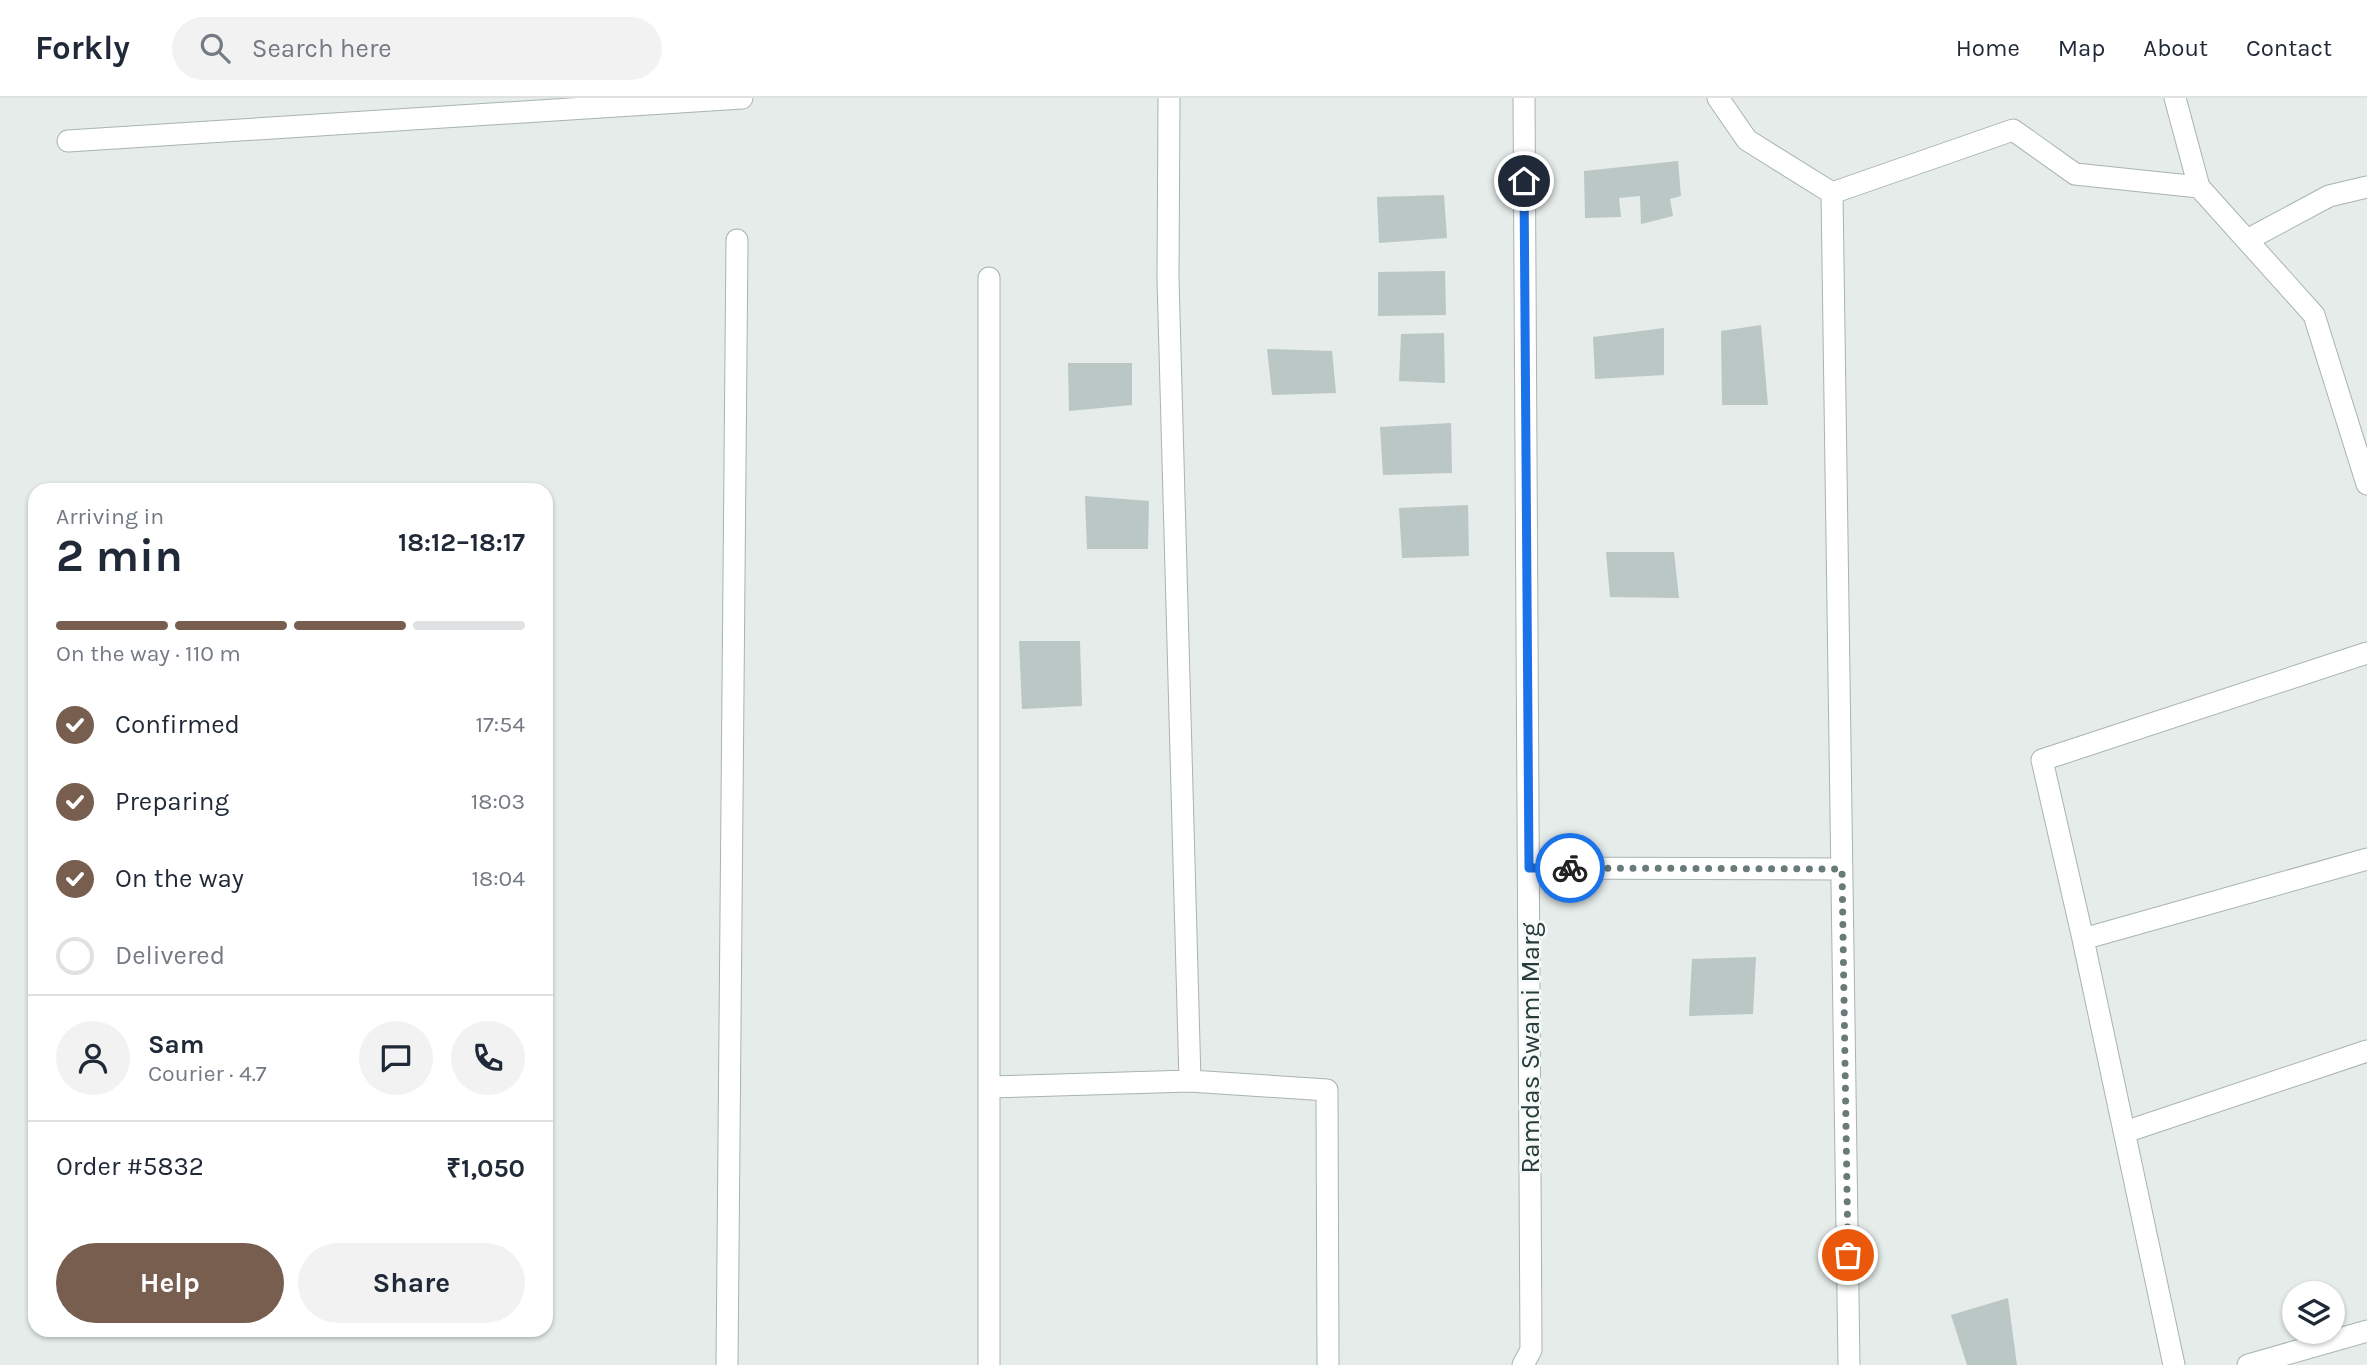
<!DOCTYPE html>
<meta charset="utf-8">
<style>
:root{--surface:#fff;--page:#f2f2f3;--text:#1f2937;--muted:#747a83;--line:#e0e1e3;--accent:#775e4f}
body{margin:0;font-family:Karla,sans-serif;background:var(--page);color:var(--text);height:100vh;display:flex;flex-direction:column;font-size:26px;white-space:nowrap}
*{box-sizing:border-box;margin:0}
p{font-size:23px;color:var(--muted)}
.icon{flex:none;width:38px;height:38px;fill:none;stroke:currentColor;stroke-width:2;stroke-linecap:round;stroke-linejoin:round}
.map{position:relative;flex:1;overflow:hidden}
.panel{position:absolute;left:28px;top:385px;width:525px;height:854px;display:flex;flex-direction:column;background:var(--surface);border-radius:21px;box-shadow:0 2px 5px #0004}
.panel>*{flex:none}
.fabs{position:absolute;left:2282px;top:1183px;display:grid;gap:14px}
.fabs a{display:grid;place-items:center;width:63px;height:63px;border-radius:50%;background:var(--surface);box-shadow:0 2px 5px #0004;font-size:35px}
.pin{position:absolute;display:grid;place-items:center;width:60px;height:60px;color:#fff;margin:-30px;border:4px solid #fff;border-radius:50%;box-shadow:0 2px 7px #0007}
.courier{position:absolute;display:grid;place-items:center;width:70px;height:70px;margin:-35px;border:5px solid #1a73e8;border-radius:50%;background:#fff;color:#222;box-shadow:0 2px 9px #0007}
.summary em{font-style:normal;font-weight:700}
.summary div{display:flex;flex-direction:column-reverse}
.summary{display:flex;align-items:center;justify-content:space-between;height:119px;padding:0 28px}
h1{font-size:46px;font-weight:700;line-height:52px}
.bar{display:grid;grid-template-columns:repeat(4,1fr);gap:10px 7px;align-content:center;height:84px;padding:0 28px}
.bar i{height:9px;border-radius:5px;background:var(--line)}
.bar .on{background:var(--accent)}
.bar p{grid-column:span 4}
.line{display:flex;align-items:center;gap:18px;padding:0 28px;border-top:2px solid var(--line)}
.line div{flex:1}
.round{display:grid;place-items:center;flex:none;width:74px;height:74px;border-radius:37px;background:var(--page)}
ol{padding:0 28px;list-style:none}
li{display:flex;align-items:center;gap:21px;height:77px}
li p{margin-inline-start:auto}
li .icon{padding:7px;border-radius:50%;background:var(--accent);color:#fff;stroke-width:4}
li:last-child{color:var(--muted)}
li i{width:38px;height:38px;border:4px solid var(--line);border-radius:50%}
.action{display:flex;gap:14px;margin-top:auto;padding:14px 28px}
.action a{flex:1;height:80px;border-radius:42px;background:var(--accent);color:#fff;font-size:28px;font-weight:700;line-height:80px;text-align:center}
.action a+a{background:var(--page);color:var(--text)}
header{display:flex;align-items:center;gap:42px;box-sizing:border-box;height:98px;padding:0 35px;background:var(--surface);border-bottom:2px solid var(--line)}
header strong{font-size:33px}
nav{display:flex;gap:38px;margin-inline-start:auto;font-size:24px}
.search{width:490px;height:63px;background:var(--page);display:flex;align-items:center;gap:18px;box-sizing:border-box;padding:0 24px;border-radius:38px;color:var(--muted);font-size:26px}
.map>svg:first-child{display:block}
.building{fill:#bac7c4}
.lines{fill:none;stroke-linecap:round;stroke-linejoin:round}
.minor-casing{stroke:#a8b4b2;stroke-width:23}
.minor{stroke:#fff;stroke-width:21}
.done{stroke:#697a78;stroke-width:7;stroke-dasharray:0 12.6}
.route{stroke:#1a73e8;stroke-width:9}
.labels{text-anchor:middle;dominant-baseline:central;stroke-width:5;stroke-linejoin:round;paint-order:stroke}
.street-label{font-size:26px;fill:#263c3a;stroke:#f5f9f8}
</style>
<header>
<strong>Forkly</strong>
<div class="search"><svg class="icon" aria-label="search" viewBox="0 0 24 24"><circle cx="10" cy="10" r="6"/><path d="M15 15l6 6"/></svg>Search here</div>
<nav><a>Home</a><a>Map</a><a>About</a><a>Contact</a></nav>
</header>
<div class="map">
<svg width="2367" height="1267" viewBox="0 0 2367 1267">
<rect width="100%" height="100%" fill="#e5ecea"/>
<path class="building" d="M1678,63L1681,98L1670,101L1673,118L1641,126L1640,98L1619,100L1621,119L1585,120L1584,73Z
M1444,97L1447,140L1379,145L1377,99Z
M1445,173L1446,217L1378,218V174Z
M1761,227L1768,307H1722L1721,233Z
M1664,230V277L1595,281L1593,239Z
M1444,235L1445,285L1399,283L1401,236Z
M1267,251L1332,253L1336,295L1272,297Z
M1068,265H1132V307L1069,313Z
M1451,325L1452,375L1383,377L1380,329Z
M1085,398L1149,403L1148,451H1087Z
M1468,407L1469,458L1402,460L1399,410Z
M1606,454H1674L1679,500L1610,499Z
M1019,543H1080L1082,608L1022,611Z
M1756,859L1753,916L1689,918L1692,861Z
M2008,1200L2017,1267H1967L1951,1217Z"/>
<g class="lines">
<defs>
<path id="minor" d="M1169,0L1168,180L1190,983L1327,992L1328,1267
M1718,0L1747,42L1832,95L1849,1267
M2175,0L2199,89L2314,217L2367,386
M68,43L742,0
M1832,95L2013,32L2075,76L2199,89
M2247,142L2329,98L2367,89
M1529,770L1842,771
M2083,841L2042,662L2367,555
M989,989L1190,983
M2125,1034L2367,953
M727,1267L737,142
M989,1267V180
M1523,1267L1531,1252L1524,0
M2174,1267L2083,841L2367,761
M2248,1267L2367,1233"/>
</defs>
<use href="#minor" class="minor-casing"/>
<use href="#minor" class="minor"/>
</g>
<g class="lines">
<path class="done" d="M1570,770L1842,771L1848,1157"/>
<path class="route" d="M1524,83L1529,770H1570"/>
</g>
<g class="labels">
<g class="street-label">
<text transform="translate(1530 950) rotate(-90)">Ramdas Swami Marg</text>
</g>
</g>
</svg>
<div class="fabs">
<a><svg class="icon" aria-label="layers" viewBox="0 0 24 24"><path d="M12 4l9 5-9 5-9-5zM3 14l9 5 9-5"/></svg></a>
</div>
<div class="pin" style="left:1848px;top:1157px;background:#ea580c"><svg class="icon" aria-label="bag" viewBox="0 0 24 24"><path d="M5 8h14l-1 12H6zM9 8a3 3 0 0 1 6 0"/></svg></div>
<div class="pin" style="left:1524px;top:83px;background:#1f2937"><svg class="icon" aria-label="home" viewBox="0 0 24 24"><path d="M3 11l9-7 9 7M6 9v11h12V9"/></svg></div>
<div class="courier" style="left:1570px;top:770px"><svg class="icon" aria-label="bike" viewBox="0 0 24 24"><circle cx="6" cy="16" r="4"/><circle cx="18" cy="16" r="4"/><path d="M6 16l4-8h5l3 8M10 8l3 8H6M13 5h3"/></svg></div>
<section class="panel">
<div class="summary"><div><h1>2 min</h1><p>Arriving in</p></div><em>18:12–18:17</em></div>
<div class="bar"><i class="on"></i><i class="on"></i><i class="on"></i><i></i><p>On the way · 110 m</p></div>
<ol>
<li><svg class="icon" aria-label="check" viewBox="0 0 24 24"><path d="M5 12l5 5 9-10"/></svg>Confirmed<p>17:54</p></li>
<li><svg class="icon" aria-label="check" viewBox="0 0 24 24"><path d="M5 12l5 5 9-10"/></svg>Preparing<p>18:03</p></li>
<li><svg class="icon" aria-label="check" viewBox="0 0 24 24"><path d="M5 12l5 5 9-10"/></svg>On the way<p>18:04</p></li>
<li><i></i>Delivered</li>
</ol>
<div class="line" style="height:126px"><a class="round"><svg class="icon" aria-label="person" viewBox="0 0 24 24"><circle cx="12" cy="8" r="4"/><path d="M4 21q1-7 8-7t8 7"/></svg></a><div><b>Sam</b><p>Courier · 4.7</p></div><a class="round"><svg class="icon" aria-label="chat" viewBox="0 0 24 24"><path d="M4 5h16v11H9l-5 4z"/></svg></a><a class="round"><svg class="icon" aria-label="phone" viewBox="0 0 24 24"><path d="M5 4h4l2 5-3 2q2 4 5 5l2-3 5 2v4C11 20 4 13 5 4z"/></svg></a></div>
<div class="line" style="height:91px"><div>Order #5832</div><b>₹1,050</b></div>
<div class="action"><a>Help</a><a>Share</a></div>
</section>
</div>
